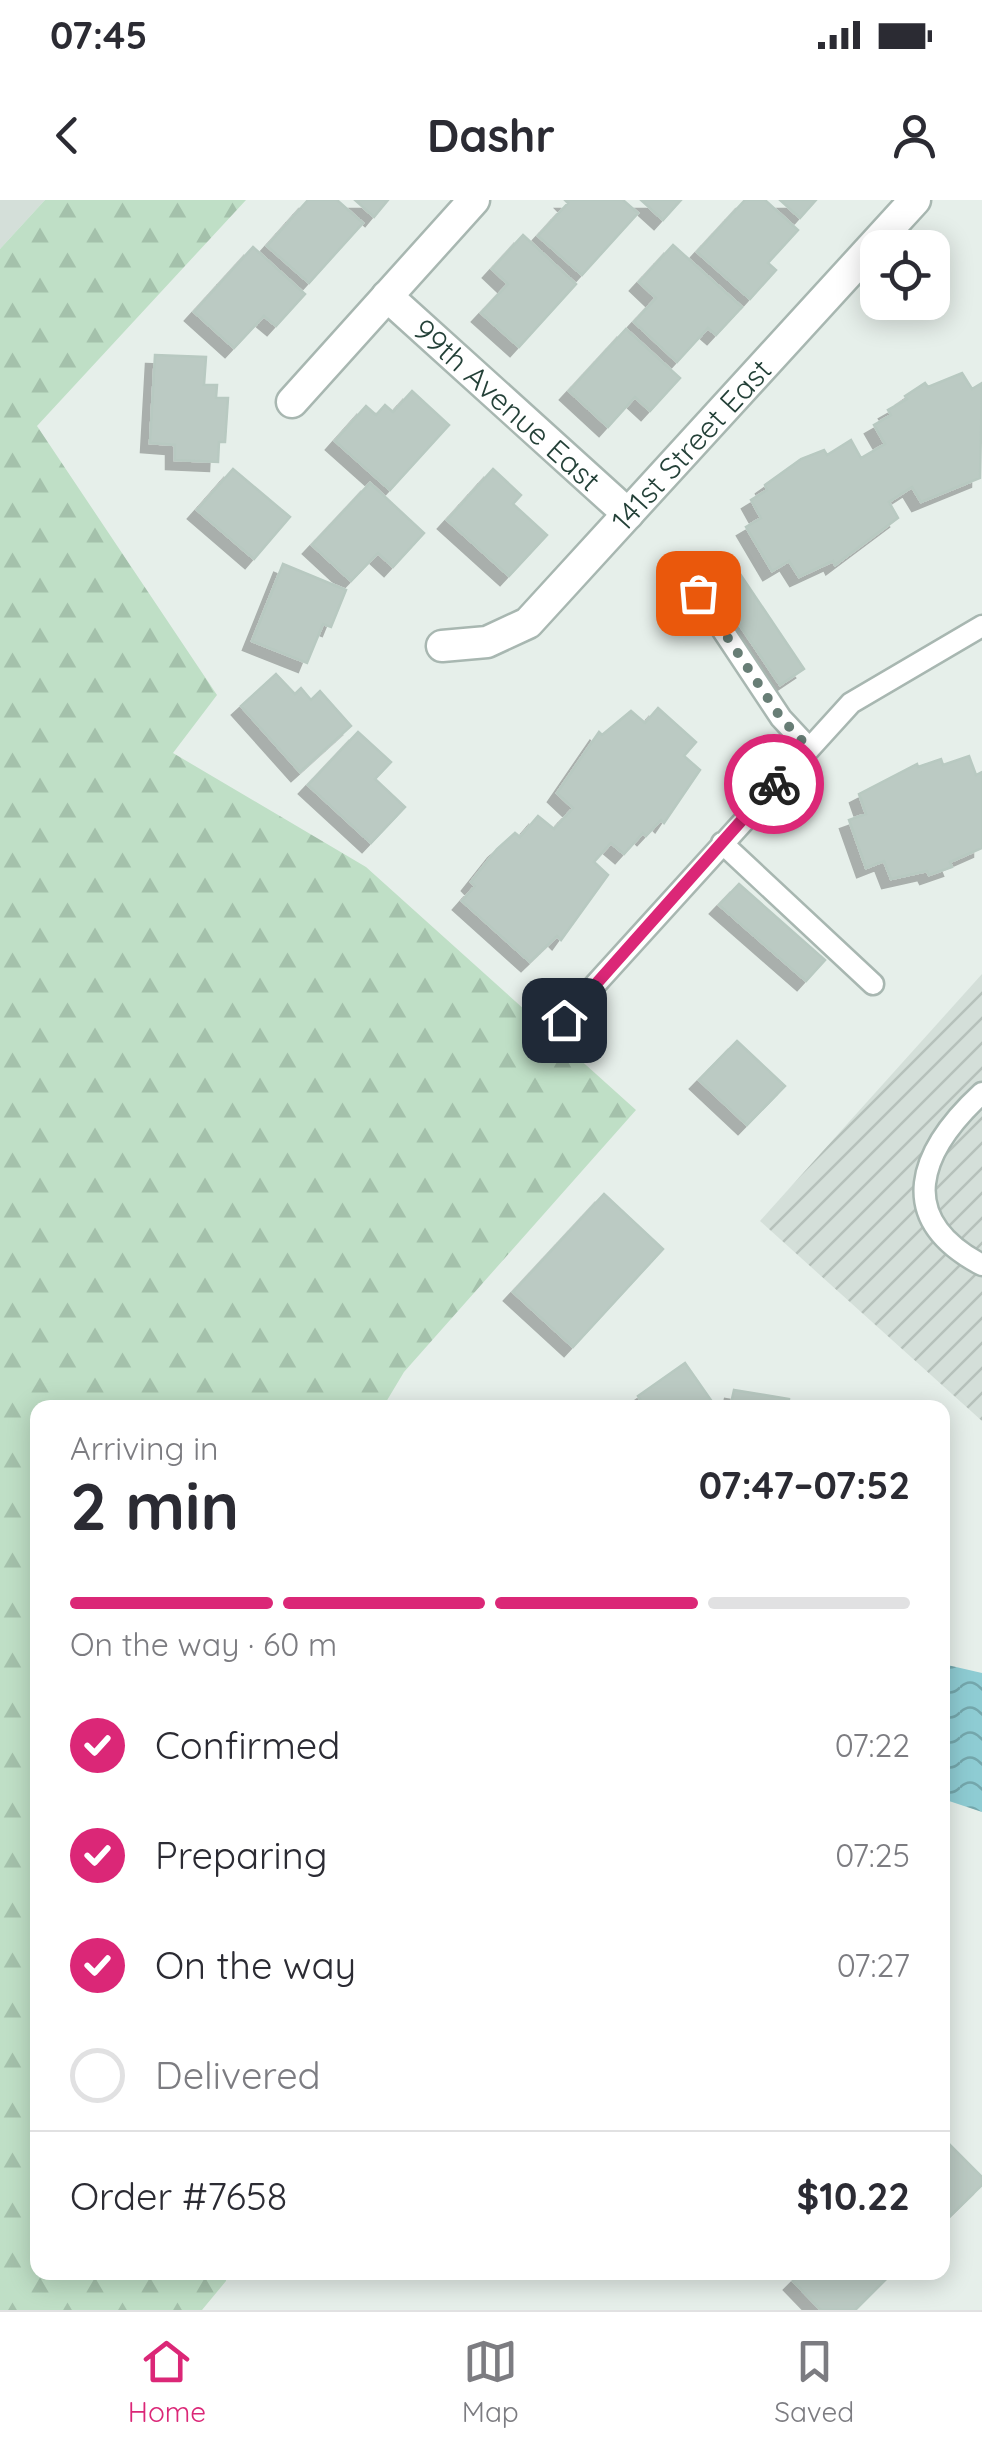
<!DOCTYPE html>
<meta charset="utf-8">
<style>
:root{--surface:#fff;--page:#f2f2f3;--text:#2b2b33;--muted:#7c7c81;--line:#e1e1e2;--accent:#db2777}
body{margin:0;font-family:Quicksand,sans-serif;background:var(--page);color:var(--text);height:100vh;display:flex;flex-direction:column;font-size:38px;white-space:nowrap}
*{box-sizing:border-box;margin:0}
p{font-size:32px;color:var(--muted)}
.icon{flex:none;width:55px;height:55px;fill:none;stroke:currentColor;stroke-width:2;stroke-linecap:round;stroke-linejoin:round}
.map{position:relative;flex:1;overflow:hidden}
.side{position:absolute;left:30px;top:1200px;width:920px;height:880px;display:flex;flex-direction:column;background:var(--surface);border-radius:20px;box-shadow:0 5px 25px #0003}
.side>*{flex:none}
.buttons{position:absolute;left:860px;top:30px;display:grid;gap:20px}
.buttons a{display:grid;place-items:center;width:90px;height:90px;border-radius:20px;background:var(--surface);box-shadow:0 5px 25px #0003;font-size:50px}
.pin{position:absolute;display:grid;place-items:center;width:85px;height:85px;color:#fff;margin:-42px;border-radius:20px;box-shadow:0 5px 15px #0006}
.courier{position:absolute;display:grid;place-items:center;width:100px;height:100px;margin:-50px;border:8px solid #db2777;border-radius:50%;background:#fff;color:#222;box-shadow:0 2px 12px #0007}
.headline em{font-style:normal;font-weight:800}
.headline div{display:flex;flex-direction:column-reverse}
.headline{display:flex;align-items:center;justify-content:space-between;height:170px;padding:0 40px}
h1{font-size:65px;font-weight:800;line-height:75px}
.bar{display:grid;grid-template-columns:repeat(4,1fr);gap:15px 10px;align-content:center;height:120px;padding:0 40px}
.bar i{height:12px;border-radius:8px;background:var(--line)}
.bar .current{background:var(--accent)}
.bar p{grid-column:span 4}
.line{display:flex;align-items:center;gap:25px;padding:0 40px;border-top:2px solid var(--line)}
.line div{flex:1}
ol{padding:0 40px;list-style:none}
li{display:flex;align-items:center;gap:30px;height:110px}
li p{margin-inline-start:auto}
li .icon{padding:10px;border-radius:50%;background:var(--accent);color:#fff;stroke-width:4}
li:last-child{color:var(--muted)}
li i{width:55px;height:55px;border:5px solid var(--line);border-radius:50%}
.status{display:flex;justify-content:space-between;align-items:center;height:70px;padding:0 50px;background:var(--surface);direction:ltr}
.status svg{height:28px;fill:currentColor}
header{display:flex;justify-content:space-between;align-items:center;height:130px;padding:0 40px;background:var(--surface);font-size:45px;font-weight:800}
.tabs{display:flex;justify-content:space-around;align-items:center;height:140px;border-top:2px solid var(--line);background:var(--surface);font-size:28px;color:var(--muted)}
.tabs a{display:grid;justify-items:center;gap:5px}
.tabs .current{color:var(--accent)}
.map>svg:first-child{display:block}
.built{fill:#d4dfd9}
.industrial{fill:url(#industrial-furrows)}
.forest{fill:url(#forest-firs)}
.water{fill:url(#water-waves)}
.building{fill:#bbcac3;stroke:#b8c9c1;stroke-width:2.5;filter:url(#shadow)}
.lines{fill:none;stroke-linecap:round;stroke-linejoin:round}
.service-casing{stroke:#a8b7b1;stroke-width:25}
.minor-casing{stroke:#a8b7b1;stroke-width:35}
.service{stroke:#fff;stroke-width:20}
.minor{stroke:#fff;stroke-width:30}
.done{stroke:#687e76;stroke-width:10;stroke-dasharray:0 18}
.route{stroke:#db2777;stroke-width:12}
.labels{text-anchor:middle;dominant-baseline:central;stroke-width:9;stroke-linejoin:round;paint-order:stroke}
.street-label{font-size:30px;fill:#244138;stroke:#f7fbf8}
</style>
<div class="status"><b>07:45</b><svg viewBox="0 0 49 12"><path d="M0 12V9h3v3zM5 12V6h3v6zM10 12V3h3v9zM15 12V0h3v12zM26 1h20v11H26zM47 4h2v5h-2z"/></svg></div>
<header><svg class="icon" aria-label="back" viewBox="0 0 24 24"><path d="M15 5l-7 7 7 7"/></svg>Dashr<svg class="icon" aria-label="person" viewBox="0 0 24 24"><circle cx="12" cy="8" r="4"/><path d="M4 21q1-7 8-7t8 7"/></svg></header>
<div class="map">
<svg width="982" height="2110" viewBox="0 0 982 2110">
<defs>
<pattern id="industrial-furrows" width="10" height="10" patternUnits="userSpaceOnUse" patternTransform="scale(2.5)"><rect width="10" height="10" fill="#d4dfd9"/><path d="M-1 1l2-2M0 10L10 0M9 11l2-2" fill="none" stroke="#b6c1bb"/></pattern>
<pattern id="forest-firs" width="22" height="20" patternUnits="userSpaceOnUse" patternTransform="scale(2.5)"><rect width="22" height="20" fill="#bfdfc6"/><path d="M5 1l3.5 6h-7zM16 11l3.5 6h-7z" fill="#a4c1ab"/></pattern>
<pattern id="water-waves" width="16" height="10" patternUnits="userSpaceOnUse" patternTransform="scale(2.5)"><rect width="16" height="10" fill="#8eccd3"/><path d="M0 5q4-4 8 0t8 0" fill="none" stroke="#74a7ac"/></pattern>
<filter id="shadow"><feDropShadow dx="-9" dy="9" stdDeviation="0" flood-color="#0004"/></filter>
</defs>
<rect width="100%" height="100%" fill="#e6efea"/>
<path class="built" d="M0,0H45L0,49Z"/>
<path class="industrial" d="M982,774V1221L760,1021Z"/>
<path class="forest" d="M45,0H246L37,226L217,495L173,553L366,667L636,910L404,1172L383,1207L38,1208V2072L226,2073V2081L202,2110H0V49Z"/>
<path class="water" d="M943,1464L982,1473V1612L943,1599Z"/>
<path class="building" d="M308,0H337L363,23L309,83L267,46Z
M355,0H388L374,17Z
M565,0H623L638,13L582,75L538,36L568,3Z
M641,0H681L663,20Z
M745,0H765L798,30L768,63L776,70L750,99L697,52Z
M780,0H816L800,18Z
M523,35L576,84L519,147L481,113L508,84L492,69Z
M673,45L742,107L716,135L708,128L677,162L634,122L656,98L639,82Z
M253,47L305,94L276,126L264,116L234,148L194,112Z
M626,129L680,178L650,211L635,197L608,227L569,191Z
M155,155L206,157L204,185H217L216,198H228L225,242H219L218,262L175,260V245L150,243Z
M962,173L972,189L982,183L980,278L921,302L912,287L889,302L898,318L835,365L833,361L799,377L789,361L772,371L746,327L761,318L751,300L767,290L765,285L801,259L824,250L827,255L851,240L861,258L885,244L874,225L891,215L888,210L907,199L905,196L925,183L928,187Z
M412,191L449,225L390,290L335,241L366,206L376,215L385,205L393,212Z
M233,269L290,317L254,359L197,310Z
M493,269L521,295L513,304L547,335L509,376L447,320Z
M370,283L424,333L393,367L378,353L351,381L312,345Z
M732,362L804,469L780,485L708,378Z
M283,364L346,390L331,427L323,424L307,463L252,441Z
M276,474L295,494L301,488L311,500L320,491L351,526L300,572L241,506Z
M658,508L696,542L684,556L700,570L664,623L661,620L646,636L643,633L624,654L611,643L594,662L608,675L561,740L557,736L530,762L462,701L475,686L471,682L497,649L515,633L520,637L538,616L554,629L573,608L557,593L599,532L602,535L631,511L645,523Z
M358,532L391,562L375,579L405,607L371,643L308,585Z
M969,556L976,575L982,572V648L950,662L952,667L929,675L927,671L891,679L884,661L866,668L849,620L866,614L859,594L917,564L918,567L941,559L943,565Z
M739,684L825,760L806,781L719,705Z
M737,841L785,886L747,925L699,880Z
M604,994L663,1049L573,1147L513,1092Z
M685,1163L715,1206L723,1208H646L638,1196Z
M734,1190L789,1199L788,1208H730Z
M942,1937L982,1977V1985L942,2024Z
M802,2072H893L855,2110H821L793,2081Z"/>
<g class="lines">
<defs>
<path id="service" d="M698,393L781,518L808,547
M722,643L873,784
M564,819L851,503L982,426
M982,893C919,951 893,1018 982,1065"/>
<g id="minor">
<path id="s1" d="M387,96L628,314"/>
<path d="M292,202L474,0"/>
<path id="s2" d="M442,446L487,442L528,423L915,0"/>
</g>
</defs>
<use href="#service" class="service-casing"/>
<use href="#minor" class="minor-casing"/>
<use href="#service" class="service"/>
<use href="#minor" class="minor"/>
</g>
<g class="lines">
<path class="done" d="M698,393L781,518L808,547L774,584"/>
<path class="route" d="M564,820L774,584"/>
</g>
<g class="labels">
<g class="street-label">
<text stroke="none"><textPath href="#s1" startOffset="162">99th Avenue East</textPath></text>
<text stroke="none"><textPath href="#s2" startOffset="332">141st Street East</textPath></text>
</g>
</g>
</svg>
<div class="buttons">
<a><svg class="icon" aria-label="locate" viewBox="0 0 24 24"><circle cx="12" cy="12" r="6"/><path d="M12 2v4M12 18v4M2 12h4M18 12h4"/></svg></a>
</div>
<div class="pin" style="left:698px;top:393px;background:#ea580c"><svg class="icon" aria-label="bag" viewBox="0 0 24 24"><path d="M5 8h14l-1 12H6zM9 8a3 3 0 0 1 6 0"/></svg></div>
<div class="pin" style="left:564px;top:820px;background:#1f2937"><svg class="icon" aria-label="home" viewBox="0 0 24 24"><path d="M3 11l9-7 9 7M6 9v11h12V9"/></svg></div>
<div class="courier" style="left:774px;top:584px"><svg class="icon" aria-label="bike" viewBox="0 0 24 24"><circle cx="6" cy="16" r="4"/><circle cx="18" cy="16" r="4"/><path d="M6 16l4-8h5l3 8M10 8l3 8H6M13 5h3"/></svg></div>
<section class="side">
<div class="headline"><div><h1>2 min</h1><p>Arriving in</p></div><em>07:47–07:52</em></div>
<div class="bar"><i class="current"></i><i class="current"></i><i class="current"></i><i></i><p>On the way · 60 m</p></div>
<ol>
<li><svg class="icon" aria-label="check" viewBox="0 0 24 24"><path d="M5 12l5 5 9-10"/></svg>Confirmed<p>07:22</p></li>
<li><svg class="icon" aria-label="check" viewBox="0 0 24 24"><path d="M5 12l5 5 9-10"/></svg>Preparing<p>07:25</p></li>
<li><svg class="icon" aria-label="check" viewBox="0 0 24 24"><path d="M5 12l5 5 9-10"/></svg>On the way<p>07:27</p></li>
<li><i></i>Delivered</li>
</ol>
<div class="line" style="height:130px"><div>Order #7658</div><b>$10.22</b></div>
</section>
</div>
<nav class="tabs">
<a class="current"><svg class="icon" aria-label="home" viewBox="0 0 24 24"><path d="M3 11l9-7 9 7M6 9v11h12V9"/></svg>Home</a>
<a><svg class="icon" aria-label="map" viewBox="0 0 24 24"><path d="M3 6l6-2 6 2 6-2v14l-6 2-6-2-6 2zM9 4v14M15 6v14"/></svg>Map</a>
<a><svg class="icon" aria-label="saved" viewBox="0 0 24 24"><path d="M7 4h10v16l-5-4-5 4z"/></svg>Saved</a>
</nav>
